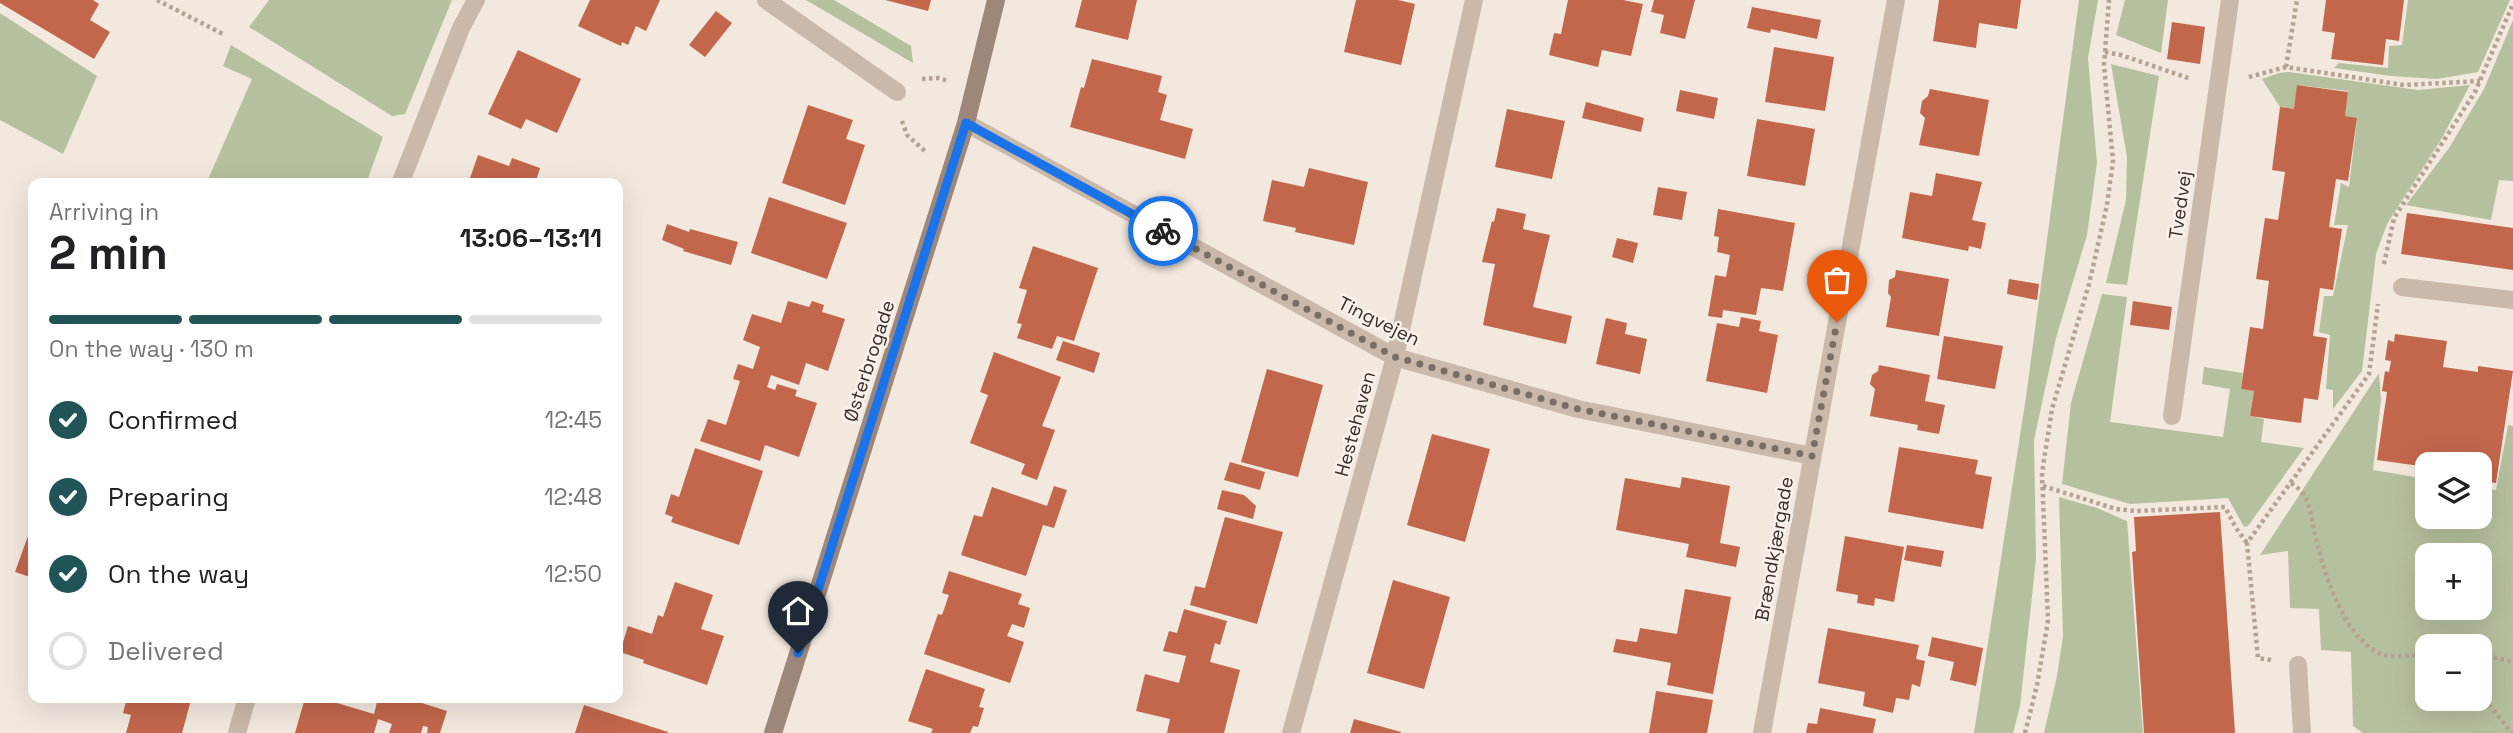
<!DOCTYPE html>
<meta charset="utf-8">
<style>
:root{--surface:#fff;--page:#f6f6f6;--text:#202124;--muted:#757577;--line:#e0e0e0;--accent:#205457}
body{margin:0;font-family:"Space Grotesk",sans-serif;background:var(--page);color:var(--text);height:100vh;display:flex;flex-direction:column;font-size:26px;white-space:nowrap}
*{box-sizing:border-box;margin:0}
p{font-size:23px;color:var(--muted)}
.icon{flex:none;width:38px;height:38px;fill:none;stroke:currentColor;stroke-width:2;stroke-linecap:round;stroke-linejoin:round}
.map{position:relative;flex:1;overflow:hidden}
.details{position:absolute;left:28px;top:178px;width:595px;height:525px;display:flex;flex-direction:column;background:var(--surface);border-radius:14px;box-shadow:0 7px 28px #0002}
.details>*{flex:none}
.controls{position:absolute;left:2415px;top:452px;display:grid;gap:14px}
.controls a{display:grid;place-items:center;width:77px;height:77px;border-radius:14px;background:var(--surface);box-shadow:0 7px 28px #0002;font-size:35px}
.pin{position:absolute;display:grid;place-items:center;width:60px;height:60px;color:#fff;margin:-72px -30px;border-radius:50% 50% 50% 0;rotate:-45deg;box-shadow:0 0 7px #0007}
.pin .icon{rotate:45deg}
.courier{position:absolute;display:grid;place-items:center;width:70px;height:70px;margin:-35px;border:5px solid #1a73e8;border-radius:50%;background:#fff;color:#222;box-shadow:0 2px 9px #0007}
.summary em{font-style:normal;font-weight:800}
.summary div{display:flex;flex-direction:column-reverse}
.summary{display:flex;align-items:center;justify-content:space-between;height:119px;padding:0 21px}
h1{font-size:46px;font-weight:800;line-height:52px}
.bar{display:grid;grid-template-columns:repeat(4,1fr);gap:10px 7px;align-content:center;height:84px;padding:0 21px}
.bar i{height:9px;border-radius:5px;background:var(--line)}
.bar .on{background:var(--accent)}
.bar p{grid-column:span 4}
ol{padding:0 21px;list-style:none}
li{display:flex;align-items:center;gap:21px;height:77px}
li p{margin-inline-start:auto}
li .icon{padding:7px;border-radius:50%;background:var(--accent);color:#fff;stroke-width:4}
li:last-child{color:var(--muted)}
li i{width:38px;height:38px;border:4px solid var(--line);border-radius:50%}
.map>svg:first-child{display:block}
.green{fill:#b5c09e;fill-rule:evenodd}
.building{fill:#c2674c}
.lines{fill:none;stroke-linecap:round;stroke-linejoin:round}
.path{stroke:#b5a294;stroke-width:4.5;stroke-dasharray:3.5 3.5;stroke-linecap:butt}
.service{stroke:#cab8aa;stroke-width:18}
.minor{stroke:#cab8aa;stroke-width:18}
.secondary{stroke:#9d877b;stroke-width:18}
.done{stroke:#786e68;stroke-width:7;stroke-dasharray:0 12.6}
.route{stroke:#1a73e8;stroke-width:9}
.labels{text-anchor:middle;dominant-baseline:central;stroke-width:5;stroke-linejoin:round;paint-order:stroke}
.street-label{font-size:19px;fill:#372d29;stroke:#f9f2ea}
</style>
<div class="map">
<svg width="2513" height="733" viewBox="0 0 2513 733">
<rect width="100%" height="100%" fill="#f2e8de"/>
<path class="green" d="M269,0H452L405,114L392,116L249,27Z
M806,0H834L911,46L913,63Z
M2079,0H2098L2088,58L2097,163L2087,235L2056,338L2034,440L2036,559L2020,706L2013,733H1974L2026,397Z
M2125,0H2168L2161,53L2116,35Z
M2408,0H2510L2478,72L2437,79L2391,76L2334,68L2339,63L2388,68L2389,46L2402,45Z
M0,13L97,76L63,154L0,120Z
M2513,20V181L2499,180L2491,220L2406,205L2449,148L2484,89Z
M231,45L383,137L366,184H206L252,79L223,66Z
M2111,64L2159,76L2127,285L2106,283L2126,200L2127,157Z
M2289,72L2418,90L2470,85L2442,138L2387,224L2376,254L2362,371L2333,409V390L2326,389L2330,335L2319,332L2324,296H2333L2348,225H2334L2341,183L2349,187L2357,119L2345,116L2348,91L2298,85L2294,109L2280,107L2262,79L2279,73Z
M2102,294L2127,297L2110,422L2223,437L2230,389L2202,384L2204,367L2243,373L2241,389L2254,391L2250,416L2264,419L2261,442L2304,448L2248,526L2244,527L2228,498L2130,504L2062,484L2071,403Z
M2379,373L2381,400L2373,470L2427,479V516H2480V488L2496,490L2508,425L2513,426V733H2363L2353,726L2351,652L2321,650L2319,609L2290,608L2288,551L2260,555ZM2427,555H2480V607H2427ZM2427,646H2480V698H2427Z
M2059,497L2097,508L2127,521L2143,733H2044L2057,676L2063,636Z"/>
<path class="building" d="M0,0H93L99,4L90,20L110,32L94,59L0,3Z
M590,0H660L646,31L636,26L628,45L622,42L621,46L578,26Z
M885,0H931L928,11Z
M1082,0H1137L1128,40L1075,27Z
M1356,0H1398L1415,4L1401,65L1344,52Z
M1568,0H1623L1643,4L1631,56L1602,50L1598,67L1549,55L1554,33L1561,34Z
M1654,0H1695L1685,39L1660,33L1664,15L1651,12Z
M1939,0H2021L2017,29L1979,23L1976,48L1933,41Z
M2326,0H2404L2399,41L2386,39L2383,65L2331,59L2335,33L2322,31Z
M1752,7L1821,20L1817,39L1771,29L1770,33L1747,28Z
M716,11L732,23L705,57L689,45Z
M2172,22L2205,27L2200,64L2167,59Z
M1774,47L1834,57L1825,111L1765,102Z
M518,50L581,79L557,133L526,119L521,129L488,114Z
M1092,59L1162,76L1158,92L1167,95L1160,120L1193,129L1185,159L1070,127L1081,87L1084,88Z
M2297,85L2348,92L2345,116L2357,118L2348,181L2336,179L2329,227L2342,229L2333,290L2320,288L2313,336L2327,338L2318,400L2304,398L2301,423L2250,416L2254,391L2241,389L2250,327L2263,329L2269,281L2256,279L2265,218L2278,220L2285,172L2272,170L2280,107L2294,109Z
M1930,89L1989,100L1979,156L1919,145L1925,118L1920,113L1922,101L1928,96Z
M1680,90L1718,98L1714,119L1676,111Z
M1586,102L1644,118L1641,132L1582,118Z
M808,105L853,120L846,139L865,145L845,205L782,183Z
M1507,109L1565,121L1552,179L1495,167Z
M1757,119L1815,129L1805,186L1747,176Z
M478,155L509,166L512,158L540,168L535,184H462L464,179L469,181Z
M1309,168L1368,182L1354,245L1295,232L1296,228L1263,221L1272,180L1304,187Z
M1936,173L1982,182L1972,220L1986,223L1981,249L1969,246L1968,251L1902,238L1910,192L1932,196Z
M1658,187L1687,192L1682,220L1653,215Z
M769,197L847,223L827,279L751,253Z
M1497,208L1526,214L1523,229L1550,235L1533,307L1572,316L1566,344L1483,325L1495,264L1482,262L1492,221L1494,222Z
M1718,209L1795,223L1783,291L1761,288L1756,315L1723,310L1722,318L1708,316L1715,275L1726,277L1730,255L1717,252L1719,237L1714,236Z
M2407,213L2513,228V270L2401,254Z
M667,224L689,232L690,229L738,242L731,265L683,251L684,249L662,240Z
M1617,238L1638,243L1633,263L1612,257Z
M1033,246L1098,268L1074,341L1057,336L1052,349L1017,338L1022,324L1017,323L1027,290L1019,288Z
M1896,270L1949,279L1939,336L1886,327L1891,297L1888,293L1889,280L1895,277Z
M2009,279L2039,284L2037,300L2007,294Z
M788,301L809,307L812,301L824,305L822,312L845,319L828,371L806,363L799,385L771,375L767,387L775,390L777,384L797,390L795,396L817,403L799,457L765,445L760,461L700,441L708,419L726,425L740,381L733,379L738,364L753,369L760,347L743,340L752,314L781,323Z
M2133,301L2172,307L2169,330L2130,325Z
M1741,317L1761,321L1759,331L1778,335L1767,393L1706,381L1717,323L1739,327Z
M1606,318L1627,323L1625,334L1647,339L1640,374L1596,364Z
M2395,334L2447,341L2443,367L2478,372V366L2513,371L2496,483L2480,481V464H2465L2466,458L2431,453L2427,467L2377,460L2387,392L2382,391L2385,371L2389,372L2391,361L2385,360L2388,340L2394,342Z
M1944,336L2003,346L1995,389L1937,379Z
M1063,341L1100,353L1094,373L1056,360Z
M994,352L1061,377L1042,426L1055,430L1037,480L1021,474L1025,464L970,443L988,395L980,392Z
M1879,365L1930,375L1925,401L1945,405L1939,434L1917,430L1918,425L1870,416L1875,389L1870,384L1872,375L1878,371Z
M1267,369L1323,385L1298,477L1241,462Z
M1432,434L1490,449L1465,542L1407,525Z
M1899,447L1978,460L1975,474L1992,477L1983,529L1888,512Z
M695,448L763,471L739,545L671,522L673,517L665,514L671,494L679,497Z
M1230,462L1265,472L1260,490L1224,480Z
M1682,477L1730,486L1720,543L1740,547L1736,567L1686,557L1689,544L1616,530L1625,478L1680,488Z
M1054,486L1067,490L1054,528L1043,525L1026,576L961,555L974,515L982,517L992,487L1047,506Z
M1222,490L1244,495L1256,506L1253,519L1217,509Z
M2220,512L2235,733H2144L2132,552L2136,551L2134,517Z
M1225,517L1283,532L1257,624L1190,605L1195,586L1205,588Z
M33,522V578L15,572Z
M1845,536L1904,547L1894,602L1875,598L1874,606L1857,603L1858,595L1836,591Z
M1907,545L1944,551L1941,567L1904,560Z
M949,571L1022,594L1018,604L1030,608L1024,628L1012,624L1007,636L1024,642L1010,683L924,654L938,614L942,615L949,595L942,593Z
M1393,580L1450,597L1424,689L1367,673Z
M675,582L713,595L701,629L724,636L707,685L643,663L644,660L620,652L628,626L652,634L658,615L663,617Z
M1685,589L1731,597L1713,694L1667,685L1671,663L1613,652L1616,639L1637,642L1640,628L1677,634Z
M1184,609L1227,621L1220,645L1215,643L1210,662L1240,670L1224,733H1167L1170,719L1136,711L1145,674L1179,683L1186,656L1163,651L1169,631L1177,633Z
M1828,628L1919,645L1916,659L1925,661L1920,687L1912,684L1909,700L1896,698L1893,713L1863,706L1865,692L1818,683Z
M1932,637L1983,648L1976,686L1950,680L1954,662L1928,656Z
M926,669L985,689L979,707L984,708L978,727L973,726L970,733H931L933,729L908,721Z
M1656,691L1713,700L1707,733H1649Z
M127,698H184L191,700L182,733H126L131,715L123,713Z
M305,698H320L374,714L378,698H406L447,711L440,733H427L428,727L423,726L421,733H389L392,724L378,719L374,733H295Z
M584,705L668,732V733H575Z
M1820,708L1876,719L1873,733H1806L1808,723L1817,724Z
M1354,719L1401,732V733H1350Z"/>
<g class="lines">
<path class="path" d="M157,0L223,34
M2105,52L2121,55L2191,79
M2286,67L2297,0
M2249,77L2286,67L2404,85L2480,81
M922,79L938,78L948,81
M902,121L907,135L926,152
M2384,264L2394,218L2475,92L2513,4
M2291,483C2309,494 2310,511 2314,530C2322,566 2343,642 2384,655C2396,658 2414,655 2427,654
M2043,486L2116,509L2136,511L2225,507L2236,528L2247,543
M2480,654L2513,662
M2271,660L2258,658L2247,543L2369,374L2378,304
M2480,694L2512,733
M2025,733L2037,685L2048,621L2042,473L2052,409L2089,284L2107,205L2113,161L2104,65L2109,0"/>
<path class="service" d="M2402,287L2513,300
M2298,665L2302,733"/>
<path class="minor" d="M766,0L897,92
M966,123L1395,357L1578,409L1812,456
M400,184L461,28L476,0
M2172,416L2230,0
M237,733L247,698
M1291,733L1395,357L1474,0
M1762,733L1896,0"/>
<path class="secondary" d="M773,733L966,123L996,0"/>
</g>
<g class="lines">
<path class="done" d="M1163,231L1395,357L1578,409L1812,456L1837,322"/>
<path class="route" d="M798,653L966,123L1163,231"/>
</g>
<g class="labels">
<g class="street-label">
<text transform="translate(2180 205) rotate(-82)">Tvedvej</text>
<text transform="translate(1379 321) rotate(26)">Tingvejen</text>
<text transform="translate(869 361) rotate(-72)">Østerbrogade</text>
<text transform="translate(1355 424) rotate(-75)">Hestehaven</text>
<text transform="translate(1774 549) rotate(-80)">Brændkjærgade</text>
</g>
</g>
</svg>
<div class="controls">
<a><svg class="icon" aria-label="layers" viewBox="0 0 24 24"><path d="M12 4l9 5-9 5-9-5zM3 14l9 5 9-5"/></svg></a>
<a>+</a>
<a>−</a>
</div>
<div class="pin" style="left:1837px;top:322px;background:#ea580c"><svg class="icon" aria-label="bag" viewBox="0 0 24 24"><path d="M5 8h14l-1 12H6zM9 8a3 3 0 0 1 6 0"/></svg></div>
<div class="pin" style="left:798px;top:653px;background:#1f2937"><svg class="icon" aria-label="home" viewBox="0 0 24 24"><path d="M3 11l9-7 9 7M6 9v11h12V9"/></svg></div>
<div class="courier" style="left:1163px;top:231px"><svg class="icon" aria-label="bike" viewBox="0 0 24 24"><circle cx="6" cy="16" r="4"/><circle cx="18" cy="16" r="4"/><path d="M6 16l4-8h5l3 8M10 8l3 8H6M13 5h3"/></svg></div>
<section class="details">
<div class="summary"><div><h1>2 min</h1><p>Arriving in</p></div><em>13:06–13:11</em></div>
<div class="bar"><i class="on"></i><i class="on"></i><i class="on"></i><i></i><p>On the way · 130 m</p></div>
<ol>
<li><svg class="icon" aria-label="check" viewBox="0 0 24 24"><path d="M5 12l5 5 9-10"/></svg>Confirmed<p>12:45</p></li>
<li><svg class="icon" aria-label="check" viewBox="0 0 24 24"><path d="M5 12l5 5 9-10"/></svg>Preparing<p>12:48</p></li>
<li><svg class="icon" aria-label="check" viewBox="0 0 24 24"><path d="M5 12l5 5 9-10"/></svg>On the way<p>12:50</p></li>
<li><i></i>Delivered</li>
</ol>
</section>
</div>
